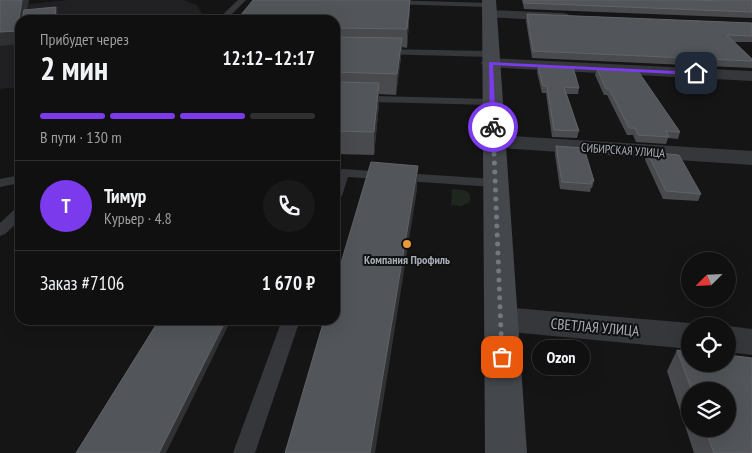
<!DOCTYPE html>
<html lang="ru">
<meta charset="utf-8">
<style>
:root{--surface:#101010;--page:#191919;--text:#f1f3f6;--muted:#9c9d9f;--line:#303030;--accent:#7c3aed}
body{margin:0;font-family:"PT Sans Narrow",sans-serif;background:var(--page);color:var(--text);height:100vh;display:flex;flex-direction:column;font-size:19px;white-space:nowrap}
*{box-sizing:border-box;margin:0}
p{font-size:16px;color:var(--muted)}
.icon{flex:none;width:28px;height:28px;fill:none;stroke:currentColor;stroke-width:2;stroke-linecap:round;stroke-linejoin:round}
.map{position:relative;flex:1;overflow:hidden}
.sheet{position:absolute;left:15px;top:15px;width:325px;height:310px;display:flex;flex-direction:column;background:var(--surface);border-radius:15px;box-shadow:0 5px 20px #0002,0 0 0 1px var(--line)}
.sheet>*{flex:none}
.needle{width:32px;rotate:246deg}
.tools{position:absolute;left:681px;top:252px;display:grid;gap:10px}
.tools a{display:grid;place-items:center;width:55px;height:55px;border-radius:50%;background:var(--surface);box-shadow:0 5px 20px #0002,0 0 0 1px var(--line);font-size:25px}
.pin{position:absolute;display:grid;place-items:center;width:42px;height:42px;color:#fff;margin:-21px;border-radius:10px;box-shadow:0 2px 8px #0006}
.courier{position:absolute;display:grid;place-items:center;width:50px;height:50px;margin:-25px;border:4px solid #7c3aed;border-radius:50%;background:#fff;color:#222;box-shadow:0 1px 6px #0007}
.bubble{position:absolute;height:35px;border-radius:18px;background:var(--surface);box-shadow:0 5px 20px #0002,0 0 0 1px var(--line);font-size:16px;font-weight:700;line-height:35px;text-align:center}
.headline em{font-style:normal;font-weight:700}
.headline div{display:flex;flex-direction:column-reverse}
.headline{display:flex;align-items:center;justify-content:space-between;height:85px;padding:0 25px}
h1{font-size:32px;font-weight:700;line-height:38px}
.bar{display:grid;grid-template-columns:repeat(4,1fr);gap:8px 5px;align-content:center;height:60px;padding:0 25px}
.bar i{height:6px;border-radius:4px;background:var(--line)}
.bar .on{background:var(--accent)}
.bar p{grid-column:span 4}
.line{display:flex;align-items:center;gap:12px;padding:0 25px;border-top:1px solid var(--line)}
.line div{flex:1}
.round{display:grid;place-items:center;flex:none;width:52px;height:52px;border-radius:26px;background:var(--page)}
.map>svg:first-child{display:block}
.built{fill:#212123}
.green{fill:#1f261f}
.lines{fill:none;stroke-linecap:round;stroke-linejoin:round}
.lane{fill:#36373b;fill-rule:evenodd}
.street{fill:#36373b;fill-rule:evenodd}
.secondary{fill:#44474b;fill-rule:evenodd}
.wall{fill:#484a4e;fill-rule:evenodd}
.shaded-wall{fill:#2f3133}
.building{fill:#525559;stroke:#606368}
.route{fill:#7c3aed}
.done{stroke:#74787e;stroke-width:5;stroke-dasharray:0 9}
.poi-dot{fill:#eb9a38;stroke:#101011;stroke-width:2}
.labels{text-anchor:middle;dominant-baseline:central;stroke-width:4;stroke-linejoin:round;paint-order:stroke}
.street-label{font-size:12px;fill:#a7adb6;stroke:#101011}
.poi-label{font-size:12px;font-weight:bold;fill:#a7adb6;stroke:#101011}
.near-street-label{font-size:15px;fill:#a7adb6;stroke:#101011}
</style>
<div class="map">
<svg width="752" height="453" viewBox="0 0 752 453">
<rect width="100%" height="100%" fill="#151516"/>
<path class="built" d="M69,0H183L197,5L202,14L197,20H20V87L0,89V7Z"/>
<path class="green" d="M452,189L464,190L470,194V202L461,206L451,205Z"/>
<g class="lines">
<path class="lane" d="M238,0H246L226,20H217Z
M386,0L489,3L493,5L489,7L389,4L385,2Z
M381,49L490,51L495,54L490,57L378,54V50Z
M335,95L492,99L497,102L492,105L335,101Z
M343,169L494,179L501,183L494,187L348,177L342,196L335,200V177L338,170Z
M20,175V183L0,187V179Z
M20,208V220L5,234L0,236V223L15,209Z
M282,320H300L255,453H233Z"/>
<path class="street" d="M489,10L563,13L568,14L570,17L568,20L563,21L484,17L482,14Z
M490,58L752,71V81L484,67L481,63L484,59Z
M494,135L752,151V165L486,147L483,142L486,137Z
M501,307L690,323L700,326H690V349L501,331L489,328L484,319L489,310Z
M727,326H728L752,329V355L728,352Z"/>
<path class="secondary" d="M482,0H496L527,453H485Z"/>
</g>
<path class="wall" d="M522,0H752V18L524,9Z
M410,8L407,48L402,47L401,57L396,95L379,94V104L374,155L335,154V20L240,16Z
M527,14L752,23V42H734L752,59V68L532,58L526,21Z
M538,66L579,88L578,94H566L579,131L577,138L552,137L546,93H542L537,72Z
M597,69L680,132L678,139L668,138L666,144L636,142L633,135H627L607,95H604L595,75Z
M556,146L594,181L592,188H591L590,192L560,189L555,154Z
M647,152L701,194L698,201L663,199L645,160Z
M677,350L690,352V364H728V355L752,358V453H694L667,371ZM690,391H728V429H690Z"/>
<path class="shaded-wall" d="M22,0H29L25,20H20V44L0,46V32Z
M410,0V8L407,48V29Z
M56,7L60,20H55Z
M402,38L401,57L396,95L397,74Z
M379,83V104L374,155V132Z
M418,166L417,190L375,453H370Z
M226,320H231L166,453H159Z"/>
<path class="building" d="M0,0H22L17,31L0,32Z
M253,0H410L407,29L335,28V20H228L231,16H240Z
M524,0H696L720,1L719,0H752V12L524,3Z
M56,7L55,20H22L24,10Z
M527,14L752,23V36L727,35L752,59V61L533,51Z
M20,28V37H18Z
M335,37L402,38L397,74L335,72Z
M538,66L573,67L579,88L564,87L579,131L554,130L547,86H543Z
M597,69L638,71L680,132L666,131L669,137L638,135L635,128H629L609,89H606Z
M335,82L379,83L374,132L335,131Z
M556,146L584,148L594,181H591L592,184L562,182Z
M647,152L679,155L701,194L666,191Z
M371,162L418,166L370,453H285L324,320H335V283Z
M159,320H226L159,453H76Z
M677,350L690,352V364H728V355L752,358V453H714L705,429H728V391H692Z"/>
<path class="route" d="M489,62L696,72L699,73L696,75L493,65L496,127L493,129L490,127Z"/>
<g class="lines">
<path class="done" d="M493,127L502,357"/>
</g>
<circle class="poi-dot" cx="407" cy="244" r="5"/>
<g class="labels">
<g class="street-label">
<text transform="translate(623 150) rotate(4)">СИБИРСКАЯ УЛИЦА</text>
</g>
<g class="poi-label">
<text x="407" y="259">Компания Профиль</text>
</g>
<g class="near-street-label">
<text transform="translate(595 327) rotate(5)">СВЕТЛАЯ УЛИЦА</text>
</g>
</g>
</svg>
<div class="tools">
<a><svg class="needle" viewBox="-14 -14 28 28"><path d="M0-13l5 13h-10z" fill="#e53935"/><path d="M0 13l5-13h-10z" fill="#9c9d9f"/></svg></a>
<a><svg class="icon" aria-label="locate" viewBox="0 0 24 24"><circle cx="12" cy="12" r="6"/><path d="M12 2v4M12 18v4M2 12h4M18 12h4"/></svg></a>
<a><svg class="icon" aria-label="layers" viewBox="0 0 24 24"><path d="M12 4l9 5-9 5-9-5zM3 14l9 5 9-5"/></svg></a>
</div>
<div class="pin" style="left:502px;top:357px;background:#ea580c"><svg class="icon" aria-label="bag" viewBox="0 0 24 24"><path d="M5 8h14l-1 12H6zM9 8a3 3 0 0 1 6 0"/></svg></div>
<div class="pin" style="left:696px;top:73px;background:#1f2937"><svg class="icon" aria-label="home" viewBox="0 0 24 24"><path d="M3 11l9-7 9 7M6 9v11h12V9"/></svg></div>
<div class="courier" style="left:493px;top:127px"><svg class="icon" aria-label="bike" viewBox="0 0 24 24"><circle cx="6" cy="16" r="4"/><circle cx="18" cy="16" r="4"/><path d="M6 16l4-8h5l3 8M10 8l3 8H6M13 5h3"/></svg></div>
<div class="bubble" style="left:532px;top:340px;width:58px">Ozon</div>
<section class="sheet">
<div class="headline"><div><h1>2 мин</h1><p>Прибудет через</p></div><em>12:12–12:17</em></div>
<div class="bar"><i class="on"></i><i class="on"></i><i class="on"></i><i></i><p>В пути · 130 m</p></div>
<div class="line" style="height:90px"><b class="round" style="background:var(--accent);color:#fff">Т</b><div><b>Тимур</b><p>Курьер · 4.8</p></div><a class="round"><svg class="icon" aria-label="phone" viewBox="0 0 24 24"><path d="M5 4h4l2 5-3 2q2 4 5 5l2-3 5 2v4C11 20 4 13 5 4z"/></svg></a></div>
<div class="line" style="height:65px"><div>Заказ #7106</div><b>1 670 ₽</b></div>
</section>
</div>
